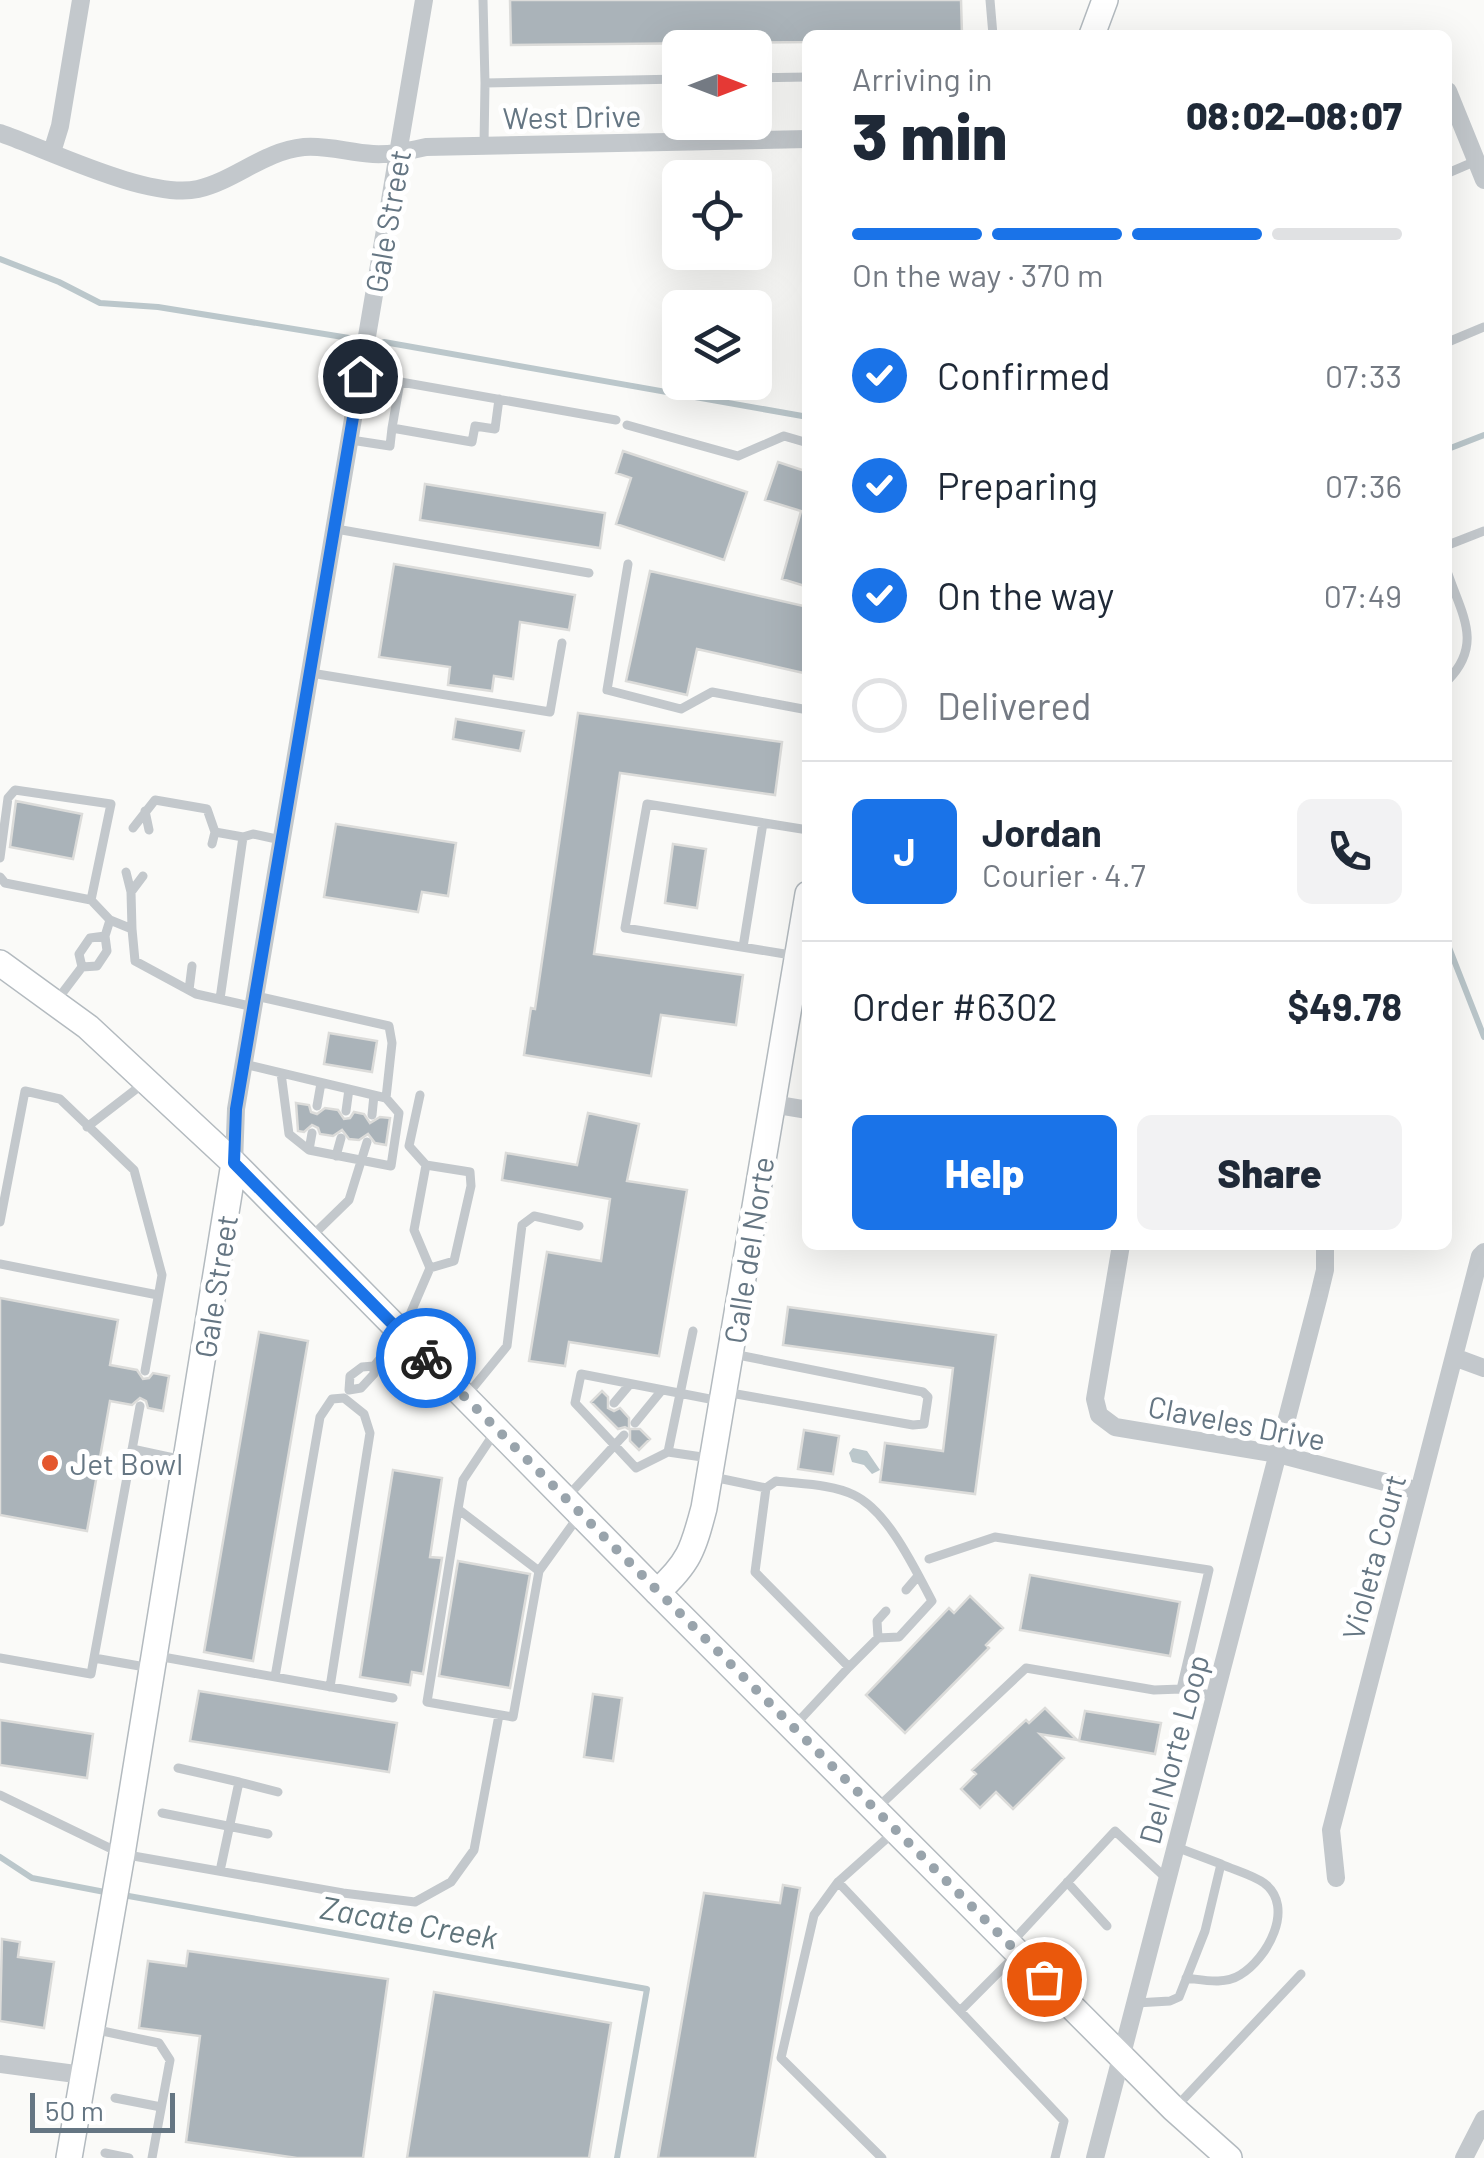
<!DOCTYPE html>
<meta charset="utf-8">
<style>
:root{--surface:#fff;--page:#f2f2f3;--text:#1f2937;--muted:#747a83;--line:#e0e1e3;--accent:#1a73e8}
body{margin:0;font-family:Barlow,sans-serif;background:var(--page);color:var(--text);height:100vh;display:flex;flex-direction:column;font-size:38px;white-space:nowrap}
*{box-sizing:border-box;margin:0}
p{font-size:32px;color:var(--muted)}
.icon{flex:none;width:55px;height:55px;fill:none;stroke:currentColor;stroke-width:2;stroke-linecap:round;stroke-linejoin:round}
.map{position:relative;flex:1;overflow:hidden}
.sheet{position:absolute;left:802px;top:30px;width:650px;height:1220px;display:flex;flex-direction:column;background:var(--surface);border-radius:15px;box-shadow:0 10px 40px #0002}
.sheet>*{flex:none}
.needle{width:65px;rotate:90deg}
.fabs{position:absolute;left:662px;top:30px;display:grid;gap:20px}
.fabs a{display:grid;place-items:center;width:110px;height:110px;border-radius:15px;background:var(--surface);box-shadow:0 10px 40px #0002;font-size:50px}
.scale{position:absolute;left:30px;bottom:25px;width:145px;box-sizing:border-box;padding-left:10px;border:5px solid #657683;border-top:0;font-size:28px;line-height:35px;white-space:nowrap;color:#657683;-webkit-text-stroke:8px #fff;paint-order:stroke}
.pin{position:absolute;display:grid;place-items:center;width:85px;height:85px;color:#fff;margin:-42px;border:5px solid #fff;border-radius:50%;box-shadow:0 2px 10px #0007}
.courier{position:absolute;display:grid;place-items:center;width:100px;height:100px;margin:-50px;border:8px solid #1a73e8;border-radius:50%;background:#fff;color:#222;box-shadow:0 2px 12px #0007}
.headline em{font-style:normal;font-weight:800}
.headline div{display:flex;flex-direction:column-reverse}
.headline{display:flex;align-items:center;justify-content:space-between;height:170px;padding:0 50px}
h1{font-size:65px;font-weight:800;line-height:75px}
.bar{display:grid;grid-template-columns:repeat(4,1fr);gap:15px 10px;align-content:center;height:120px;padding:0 50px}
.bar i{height:12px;border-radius:8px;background:var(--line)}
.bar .current{background:var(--accent)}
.bar p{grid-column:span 4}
.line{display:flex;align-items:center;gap:25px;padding:0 50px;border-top:2px solid var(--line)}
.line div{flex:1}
.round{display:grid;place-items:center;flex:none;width:105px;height:105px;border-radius:15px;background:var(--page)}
ol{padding:0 50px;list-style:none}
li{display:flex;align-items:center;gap:30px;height:110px}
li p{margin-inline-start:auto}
li .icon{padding:10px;border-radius:50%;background:var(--accent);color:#fff;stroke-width:4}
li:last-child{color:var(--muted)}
li i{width:55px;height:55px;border:5px solid var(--line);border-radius:50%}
.cta{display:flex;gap:20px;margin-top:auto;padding:20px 50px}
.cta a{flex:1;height:115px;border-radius:15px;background:var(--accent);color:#fff;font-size:40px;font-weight:800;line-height:115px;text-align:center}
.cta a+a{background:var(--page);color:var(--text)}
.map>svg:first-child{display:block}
.water{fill:#bbc7cb}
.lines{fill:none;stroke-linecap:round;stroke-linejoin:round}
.stream{stroke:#bbc7cb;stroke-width:6}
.building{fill:#aab3b9;stroke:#dcdcda;stroke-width:2.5}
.secondary-casing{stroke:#b3babf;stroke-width:28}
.lane{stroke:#c3c8cc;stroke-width:9}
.street{stroke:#c3c8cc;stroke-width:18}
.secondary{stroke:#fff;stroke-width:25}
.done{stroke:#99a4ac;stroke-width:10;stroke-dasharray:0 18}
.route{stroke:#1a73e8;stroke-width:12}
.poi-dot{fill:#e4572e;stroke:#fff;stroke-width:4}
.labels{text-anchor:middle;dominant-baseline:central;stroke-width:10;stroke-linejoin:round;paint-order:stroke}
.street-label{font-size:30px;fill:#657683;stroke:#fff}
.poi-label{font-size:30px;fill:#657683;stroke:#fff;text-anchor:start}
.water-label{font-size:32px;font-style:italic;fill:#60757c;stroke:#fff}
</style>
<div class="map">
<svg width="1484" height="2158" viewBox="0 0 1484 2158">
<rect width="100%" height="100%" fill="#fafaf8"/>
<path class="water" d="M853,1448L867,1451L880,1470L872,1474L864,1465L852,1462L849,1453Z"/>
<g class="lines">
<path class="stream" d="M0,259L59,282L100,303L158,307L349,338
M384,342L808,417
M1448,449L1484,435
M1448,945L1484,1037
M0,1857L32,1878L110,1893
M123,1895L647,1989L617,2158"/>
</g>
<path class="building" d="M510,0H961L962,35H808V42L511,45Z
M623,451L747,492L724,560L616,524L631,478L616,473Z
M778,462L808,472V587L782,579L801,511L765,500Z
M425,484L605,513L600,548L420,520Z
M394,564L575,595L569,630L520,622L513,679L494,676L492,691L448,685L450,667L379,657Z
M650,571L808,607V674L697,649L687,695L626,681Z
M578,713L782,742L775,795L620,773L594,954L743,975L736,1025L661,1015L651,1076L524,1055L531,1008L535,1009Z
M456,719L524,731L520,751L453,739Z
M16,801L82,814L73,859L10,847Z
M336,824L456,843L448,896L422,892L418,912L324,897Z
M673,844L706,849L697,908L665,903Z
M329,1033L377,1041L372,1072L324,1064Z
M296,1103L309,1105L311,1112L317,1114L325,1108L338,1110L344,1119L350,1118L354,1112L364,1114L370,1123L380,1117L390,1118L386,1145L375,1143L368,1134L359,1140L349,1139L342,1130L333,1136L320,1134L318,1128L312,1125L304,1132L298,1131Z
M588,1113L639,1124L627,1181L687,1190L659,1356L569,1342L565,1366L529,1361L547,1252L601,1261L610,1199L502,1180L506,1153L577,1165Z
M0,1298L118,1320L110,1365L137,1370L143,1379L149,1378L153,1373L169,1376L163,1411L148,1408L146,1401L140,1398L132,1405L110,1401L87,1531L0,1515Z
M788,1307L996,1335L975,1494L880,1482L885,1443L943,1451L953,1368L783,1345Z
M259,1332L308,1341L253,1661L204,1652Z
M602,1391L608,1397V1408L614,1411L620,1408L629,1418V1429H640L650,1439L639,1450L630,1441V1430L625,1427L618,1429L591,1402Z
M804,1430L839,1436L833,1474L798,1469Z
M393,1470L442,1478L430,1557L442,1558L423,1674L412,1672L410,1685L360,1677Z
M458,1561L530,1574L510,1688L439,1676Z
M1030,1575L1180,1602L1170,1656L1020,1630Z
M970,1596L1003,1628L986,1645L989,1648L905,1733L866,1695L949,1608L954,1613Z
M199,1691L397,1723L389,1772L190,1741Z
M593,1694L622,1698L613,1761L584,1757Z
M1045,1708L1077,1740L1040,1734L1064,1758L1013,1809L996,1792L980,1808L961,1789L976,1774L972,1770L1026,1720L1029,1723Z
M1085,1711L1161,1723L1155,1754L1079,1741Z
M0,1720L93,1734L87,1778L0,1765Z
M783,1885L800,1888L755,2158H658L704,1893L780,1903Z
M2,1939L20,1942L18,1957L54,1962L44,2028L0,2021Z
M188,1951L388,1979L363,2158H297L186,2142L200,2036L139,2028L148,1961L186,1966Z
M434,1992L611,2023L589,2158H407Z"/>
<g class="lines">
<defs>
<path id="secondary" d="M1092,35L1105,0
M0,963L88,1027L234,1163L657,1592L1174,2109L1229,2158
M657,1592C689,1563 693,1550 704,1508L808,894
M69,2158L122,1854L234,1163"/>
</defs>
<use href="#secondary" class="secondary-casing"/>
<path class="lane" d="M483,0L485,83
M990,0L993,35
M755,78L808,77
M484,145L485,83L680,79
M1448,173L1476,161
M1448,342L1484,327
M361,375L616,420
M627,425L738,456L784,436L808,443
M392,428L400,382
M351,440L390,446L392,428L472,442L475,426L495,429L499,399
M336,529L589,573
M1448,545L1484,531
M628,564L607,690L681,709L712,692L808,710
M1448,574C1462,615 1483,644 1448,680
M311,673L550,712L562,643
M145,811L149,830
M133,828L155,800L207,809L215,832L212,844
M215,832L243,837
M0,858L8,798L15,790L111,804L91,900
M126,872L131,892L132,929
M0,877L5,883L91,900L110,920L105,936
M131,892L143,876
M110,920L132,929L135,961L196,994L254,1007
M105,936L107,951L97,966L82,967L79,954L90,938Z
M743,947L763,823
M797,956L625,928L647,804L808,830
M189,990L192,966
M220,999L243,837L253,834L281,840
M57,1000L82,967
M244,1064L386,1098L392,1043L389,1026L256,996
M281,1073L289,1134L309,1150L391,1166L399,1113L386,1098
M420,1095L409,1146L426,1165
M317,1106L321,1083
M346,1111L349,1089
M372,1115L374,1095
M87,1127L144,1083
M309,1150L312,1133
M336,1156L341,1138
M0,1222L25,1091L60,1099L134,1170L162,1275L145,1371
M311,1237L349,1200L367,1142
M0,1264L158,1295
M693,1331L668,1452L636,1468L575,1403L581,1374L720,1401
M374,1366L402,1333L430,1268L414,1230L426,1165L470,1172L471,1186L454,1261L430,1268
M374,1366V1374L361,1388L349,1390L350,1376L362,1367Z
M725,1392L913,1425L924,1424L928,1397L923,1392L733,1354
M467,1395L507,1346L522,1225L534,1216L579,1226
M614,1403L630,1384
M635,1423L662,1390
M132,1449L183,1460
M668,1452L709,1458
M713,1477L766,1488L755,1572L849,1667L796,1724
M766,1488L776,1481C800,1484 832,1484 854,1495C888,1511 915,1569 932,1601L899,1637L878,1638L849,1667
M567,1497L624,1435
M458,1509L539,1571L513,1717L427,1702L458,1509L463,1480L495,1432
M929,1559L995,1537L1209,1570L1181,1689
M539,1571L578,1517
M906,1590L918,1576
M878,1638L877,1621L886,1611
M157,1656L393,1698
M0,1658L91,1674L140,1406
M94,1658L151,1668
M275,1677L320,1417L332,1399L344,1398L364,1414L370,1433L330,1687
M178,1768L239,1782
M0,1795L122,1854L343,1893L415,1902L451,1882L474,1850L499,1715
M877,1808L1026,1668L1154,1690L1181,1689L1215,1696
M162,1813L268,1834
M894,1832L838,1882L1064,2121L1055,2158
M220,1871L239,1782L278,1792
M838,1882L814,1915L781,2058L882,2158
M1067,1882L1107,1926
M1012,1942L1115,1831L1168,1880
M1186,1978C1204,1980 1224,1985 1240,1975C1267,1959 1296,1907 1264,1883C1253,1875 1234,1870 1221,1864
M1136,2003L1170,2001L1179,1997L1205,1931L1221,1864L1176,1847
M960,2011L1016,1955
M93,2029L159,2043L170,2060L152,2158
M115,2098L161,2107
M1176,2107L1301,1974
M105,2153L129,2158"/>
<path class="street" d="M1448,91L1484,180
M0,133C49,150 149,200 198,189C236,180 264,151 304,147C328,145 350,153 373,154C391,155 408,151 426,147L808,139
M52,152L60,126L81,0
M772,1104L808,1110
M234,1163L236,1109L424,0
M1121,1245L1095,1399L1099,1415L1115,1427L1278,1454L1419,1491
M1454,1357L1484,1368
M1336,1878L1331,1830L1480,1256L1484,1252
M0,2064L83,2075
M1095,2158L1319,1295L1325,1270V1245
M1464,2158L1484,2119"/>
<use href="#secondary" class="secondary"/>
</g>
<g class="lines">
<path class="done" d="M426,1358L1044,1979"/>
<path class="route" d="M360,376L236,1109L234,1163L426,1358"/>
</g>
<circle class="poi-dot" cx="50" cy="1463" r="10"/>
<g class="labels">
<g class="street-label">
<text transform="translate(572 116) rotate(-1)">West Drive</text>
<text transform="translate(387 221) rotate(-80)">Gale Street</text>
<text transform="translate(748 1250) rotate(-81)">Calle del Norte</text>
<text transform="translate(215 1286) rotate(-81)">Gale Street</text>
<text transform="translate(1237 1422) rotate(11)">Claveles Drive</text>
<text transform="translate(1373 1557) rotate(-75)">Violeta Court</text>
<text transform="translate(1173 1749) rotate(-75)">Del Norte Loop</text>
</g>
<g class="poi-label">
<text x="70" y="1463">Jet Bowl</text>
</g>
<g class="water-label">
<text transform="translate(409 1921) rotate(10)">Zacate Creek</text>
</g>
</g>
</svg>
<div class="fabs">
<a><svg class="needle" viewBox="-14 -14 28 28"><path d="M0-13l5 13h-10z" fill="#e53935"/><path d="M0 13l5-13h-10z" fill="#747a83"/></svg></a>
<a><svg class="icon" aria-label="locate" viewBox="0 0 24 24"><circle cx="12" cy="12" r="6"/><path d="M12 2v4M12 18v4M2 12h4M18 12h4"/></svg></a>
<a><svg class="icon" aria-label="layers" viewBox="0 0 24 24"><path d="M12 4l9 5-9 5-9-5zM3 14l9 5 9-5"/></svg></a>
</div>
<div class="scale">50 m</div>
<div class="pin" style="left:1044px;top:1979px;background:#ea580c"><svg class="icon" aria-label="bag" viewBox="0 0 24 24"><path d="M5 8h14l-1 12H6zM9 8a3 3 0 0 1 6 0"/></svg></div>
<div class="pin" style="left:360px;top:376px;background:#1f2937"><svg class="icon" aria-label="home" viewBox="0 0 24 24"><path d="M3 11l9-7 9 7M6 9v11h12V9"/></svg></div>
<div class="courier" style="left:426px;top:1358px"><svg class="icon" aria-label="bike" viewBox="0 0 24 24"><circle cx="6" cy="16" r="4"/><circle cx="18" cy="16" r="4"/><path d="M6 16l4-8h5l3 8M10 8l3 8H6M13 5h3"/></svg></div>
<section class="sheet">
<div class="headline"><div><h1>3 min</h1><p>Arriving in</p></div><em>08:02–08:07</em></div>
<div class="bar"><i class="current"></i><i class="current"></i><i class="current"></i><i></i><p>On the way · 370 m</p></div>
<ol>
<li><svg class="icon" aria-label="check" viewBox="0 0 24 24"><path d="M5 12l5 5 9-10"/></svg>Confirmed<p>07:33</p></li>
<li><svg class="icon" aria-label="check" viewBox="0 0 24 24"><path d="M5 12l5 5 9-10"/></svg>Preparing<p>07:36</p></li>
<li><svg class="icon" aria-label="check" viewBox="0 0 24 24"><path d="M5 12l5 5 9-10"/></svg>On the way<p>07:49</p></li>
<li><i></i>Delivered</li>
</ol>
<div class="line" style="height:180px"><b class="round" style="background:var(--accent);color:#fff">J</b><div><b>Jordan</b><p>Courier · 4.7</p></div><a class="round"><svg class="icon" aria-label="phone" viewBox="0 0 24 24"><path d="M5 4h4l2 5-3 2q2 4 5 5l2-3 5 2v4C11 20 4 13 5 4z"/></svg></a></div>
<div class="line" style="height:130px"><div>Order #6302</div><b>$49.78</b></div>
<div class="cta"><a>Help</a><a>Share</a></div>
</section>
</div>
